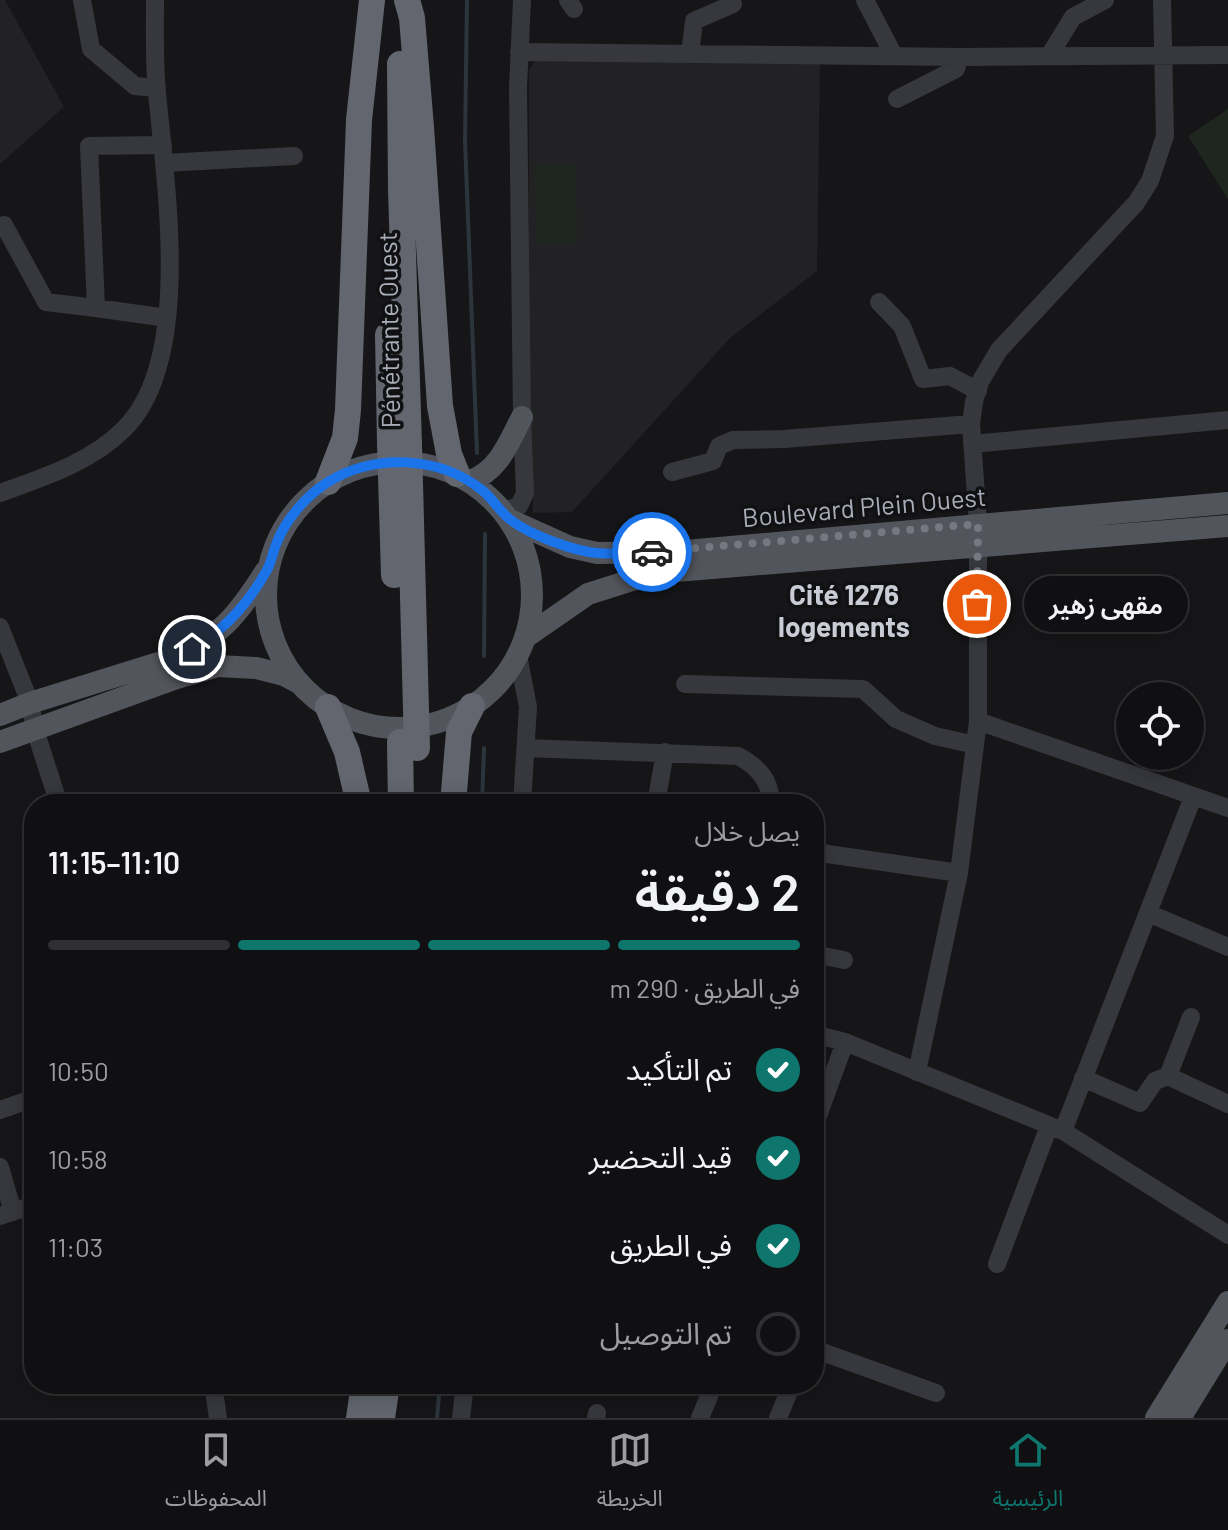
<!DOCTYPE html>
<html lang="ar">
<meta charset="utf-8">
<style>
:root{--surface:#101012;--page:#1e1e20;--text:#f1f3f6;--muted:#9c9d9f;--line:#303032;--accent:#0f766e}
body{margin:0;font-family:Barlow,"Noto Sans Arabic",sans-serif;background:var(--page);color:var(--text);direction:rtl;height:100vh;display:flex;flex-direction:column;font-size:30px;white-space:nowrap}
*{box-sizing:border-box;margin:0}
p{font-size:26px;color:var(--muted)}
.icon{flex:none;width:44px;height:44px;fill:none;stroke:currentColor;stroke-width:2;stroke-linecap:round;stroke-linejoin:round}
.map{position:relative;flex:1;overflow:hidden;direction:ltr}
.details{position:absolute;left:24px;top:794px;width:800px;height:600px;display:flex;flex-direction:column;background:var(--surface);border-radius:32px;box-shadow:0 4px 20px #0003,0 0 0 2px var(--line);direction:rtl}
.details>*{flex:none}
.controls{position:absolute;left:1116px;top:682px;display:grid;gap:16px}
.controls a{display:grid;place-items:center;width:88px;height:88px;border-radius:50%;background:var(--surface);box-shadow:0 4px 20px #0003,0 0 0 2px var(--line);font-size:40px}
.pin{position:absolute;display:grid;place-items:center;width:68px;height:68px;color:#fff;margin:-34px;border:4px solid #fff;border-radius:50%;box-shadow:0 2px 8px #0007}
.courier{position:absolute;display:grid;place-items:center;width:80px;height:80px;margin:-40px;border:6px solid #1a73e8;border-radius:50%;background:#fff;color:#222;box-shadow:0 2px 10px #0007}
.bubble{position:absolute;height:56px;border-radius:28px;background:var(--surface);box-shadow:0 4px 20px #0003,0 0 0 2px var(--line);font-size:26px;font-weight:600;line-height:56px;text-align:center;direction:rtl}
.head em{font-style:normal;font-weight:600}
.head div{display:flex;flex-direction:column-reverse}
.head{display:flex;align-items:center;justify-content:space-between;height:136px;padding:0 24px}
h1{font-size:52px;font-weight:600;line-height:60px}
.bar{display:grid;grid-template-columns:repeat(4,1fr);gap:12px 8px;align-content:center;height:96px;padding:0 24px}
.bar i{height:10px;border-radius:6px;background:var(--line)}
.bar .current{background:var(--accent)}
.bar p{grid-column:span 4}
ol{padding:0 24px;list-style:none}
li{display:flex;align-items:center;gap:24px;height:88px}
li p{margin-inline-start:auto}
li .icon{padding:8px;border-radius:50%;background:var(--accent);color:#fff;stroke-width:4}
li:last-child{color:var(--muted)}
li i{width:44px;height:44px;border:4px solid var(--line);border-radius:50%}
.dock{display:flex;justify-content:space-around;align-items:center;height:112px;border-top:2px solid var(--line);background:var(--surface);font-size:22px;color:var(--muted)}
.dock a{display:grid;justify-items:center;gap:4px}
.dock .current{color:var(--accent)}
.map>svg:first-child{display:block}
.built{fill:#222225}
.green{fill:#1e261f}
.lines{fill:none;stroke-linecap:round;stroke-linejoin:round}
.stream{stroke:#2c353c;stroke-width:4}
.minor{stroke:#37383d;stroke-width:18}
.major{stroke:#53555c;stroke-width:22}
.highway{stroke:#63666e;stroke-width:26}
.highway-bridge{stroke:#63666e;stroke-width:26}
.done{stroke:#757880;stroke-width:8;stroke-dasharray:0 14.4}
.route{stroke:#1a73e8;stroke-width:10}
.labels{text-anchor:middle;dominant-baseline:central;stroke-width:7;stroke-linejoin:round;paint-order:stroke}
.street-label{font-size:26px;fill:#a8adb8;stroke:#111113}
.neighbourhood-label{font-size:28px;font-weight:bold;fill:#c9ccd4;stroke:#111113}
</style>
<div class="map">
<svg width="1228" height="1418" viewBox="0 0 1228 1418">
<rect width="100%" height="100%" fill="#161618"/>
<path class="built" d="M0,0H5L64,107L0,164Z
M538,59H820L817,271L730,338L572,512L533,513L529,341V69Z"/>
<path class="green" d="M1228,109V199L1188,136Z
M534,164H576L577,242L536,243Z"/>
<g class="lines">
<path class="stream" d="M467,0L465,140L477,453
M484,656L485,534
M482,804L484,748
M437,1418L440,1384"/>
<path class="minor" d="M82,0L91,49L135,86L156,88
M568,0L574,9
M865,0L894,56
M519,52L960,57L1228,55
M690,54L694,21L733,4
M1049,56L1073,17L1105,0
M897,99L956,69L960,57
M163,145L89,146L96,308L167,318
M164,163L294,156
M4,225L46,302L96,308
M879,302L902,326L923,379L950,376L978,391
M972,444L1228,420
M672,472L713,461L719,446L733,440L784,439L971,424
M0,493C44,477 90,463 124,429C194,360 165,183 157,92C154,62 155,30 155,0
M504,511L519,506L525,493L522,417L518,87L522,0
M0,627L30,703L35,730L59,804
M518,655L528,707L522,804
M685,684L863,689L896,719L935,736L975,745
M978,721L1228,808
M526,748L738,756C757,766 772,781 770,804
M656,804L665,752
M814,852L959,873
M1148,913L1228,947
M814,954L844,960
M814,1034L845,1042L1063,1131L1228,1235
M917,1072L959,873L978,721V524L971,424L974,402L980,382L999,350L1136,203L1150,181L1165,136L1162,0
M1168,1076L1228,1104
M1083,1078L1140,1103L1155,1081L1168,1076L1191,1017
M0,1110L34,1098
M814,1127L845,1042
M1063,1131L1193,797
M0,1167L13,1212
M0,1216L34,1205
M997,1264L1049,1126
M814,1349L936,1393
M213,1384L218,1418
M461,1418L465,1384
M596,1418L597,1413
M700,1418L714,1384
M778,1418L792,1384"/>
<path class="major" d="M266 595a133 133 0 1 1 266 0a133 133 0 1 1-266 0Z
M470,481C499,471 509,442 522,417
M510,520L570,547L597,553L674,552L1228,503
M526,637L588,594L632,580L676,571L1228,526
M0,715L30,703L171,659C220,636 236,618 265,572
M0,742L177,678L218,666L256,668L284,675L299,683
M1156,1418L1228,1302
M1180,1418L1228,1340"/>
<path class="highway" d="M407,0L412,18L421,127L440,406L449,454L457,474
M400,64L401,189L409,445
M388,335L390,443
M328,482L345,438L348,410L359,120L372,0
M328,707L347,752L359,804
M400,742L401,804
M453,804L459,732L472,706
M359,1418L364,1384
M382,1418L387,1384"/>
<path class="highway-bridge" d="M390,443L394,575
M409,445L417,748"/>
</g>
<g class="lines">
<path class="done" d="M652,552L978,524L977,604"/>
<path class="route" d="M192,649C225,630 248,604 267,570C272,561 273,551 277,542C287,518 306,496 328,482C375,453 439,456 482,490C493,499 501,513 512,521C531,535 573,551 597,553C615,555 634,553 652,552"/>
</g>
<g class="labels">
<g class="street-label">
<text transform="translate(388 330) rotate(-91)">Pénétrante Ouest</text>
<text transform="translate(864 506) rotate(-5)">Boulevard Plein Ouest</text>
</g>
<g class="neighbourhood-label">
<text x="844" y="594">Cité 1276<tspan x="844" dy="32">logements</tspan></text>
</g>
</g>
</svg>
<div class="controls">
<a><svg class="icon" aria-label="locate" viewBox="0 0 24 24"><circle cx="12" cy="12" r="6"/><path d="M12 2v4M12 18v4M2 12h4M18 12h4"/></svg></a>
</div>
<div class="pin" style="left:977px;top:604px;background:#ea580c"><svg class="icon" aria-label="bag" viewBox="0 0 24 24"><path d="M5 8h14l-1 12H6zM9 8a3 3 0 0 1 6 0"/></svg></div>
<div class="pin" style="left:192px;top:649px;background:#1f2937"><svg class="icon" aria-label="home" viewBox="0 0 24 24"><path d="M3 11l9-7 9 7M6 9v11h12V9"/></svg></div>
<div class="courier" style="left:652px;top:552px"><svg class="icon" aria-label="car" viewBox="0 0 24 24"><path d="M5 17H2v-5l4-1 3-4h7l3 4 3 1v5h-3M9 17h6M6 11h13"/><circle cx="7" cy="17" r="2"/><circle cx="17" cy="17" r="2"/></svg></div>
<div class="bubble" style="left:1024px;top:576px;width:164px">مقهى زهير</div>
<section class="details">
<div class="head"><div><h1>2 دقيقة</h1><p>يصل خلال</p></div><em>11:10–11:15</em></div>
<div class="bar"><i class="current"></i><i class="current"></i><i class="current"></i><i></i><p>في الطريق · 290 m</p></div>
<ol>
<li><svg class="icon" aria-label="check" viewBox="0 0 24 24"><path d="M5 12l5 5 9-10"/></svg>تم التأكيد<p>10:50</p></li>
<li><svg class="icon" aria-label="check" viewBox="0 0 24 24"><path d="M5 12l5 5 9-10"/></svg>قيد التحضير<p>10:58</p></li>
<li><svg class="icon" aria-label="check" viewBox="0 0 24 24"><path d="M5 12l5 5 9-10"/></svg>في الطريق<p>11:03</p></li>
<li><i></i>تم التوصيل</li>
</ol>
</section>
</div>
<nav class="dock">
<a class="current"><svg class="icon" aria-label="home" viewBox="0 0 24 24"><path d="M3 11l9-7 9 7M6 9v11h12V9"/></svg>الرئيسية</a>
<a><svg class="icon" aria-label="map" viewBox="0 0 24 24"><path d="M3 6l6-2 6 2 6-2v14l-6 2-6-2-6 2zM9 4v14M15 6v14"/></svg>الخريطة</a>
<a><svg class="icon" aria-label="saved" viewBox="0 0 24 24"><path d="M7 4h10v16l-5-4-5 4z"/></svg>المحفوظات</a>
</nav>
